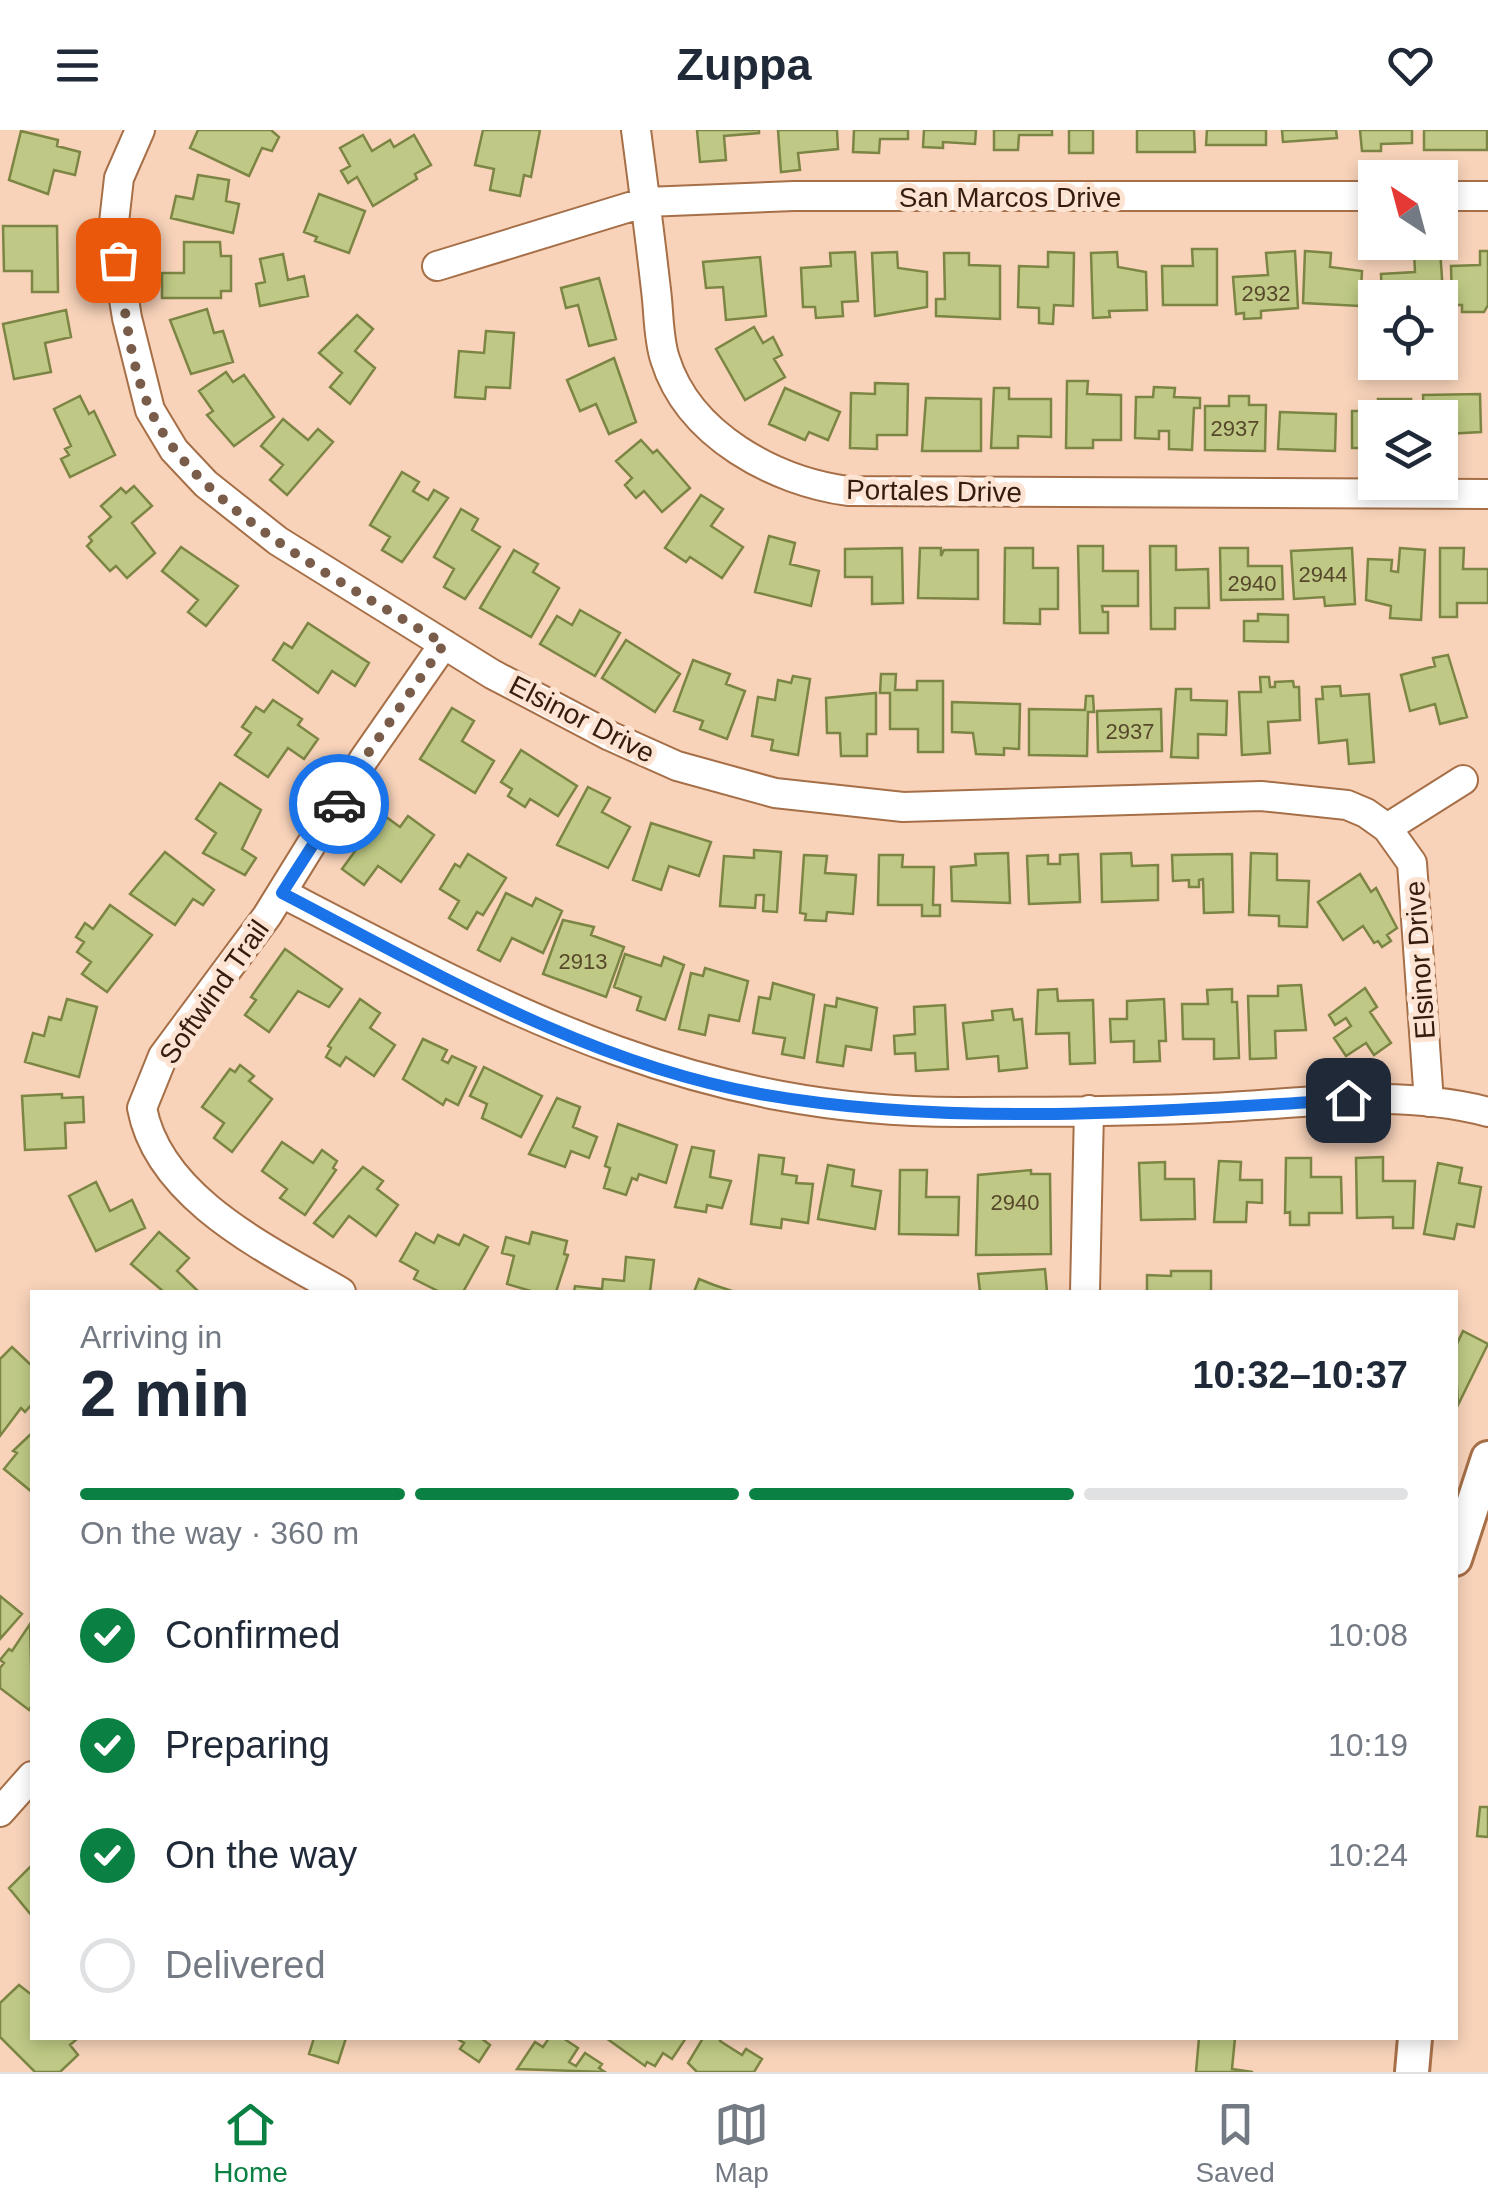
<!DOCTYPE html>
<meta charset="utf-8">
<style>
:root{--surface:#fff;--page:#f2f2f3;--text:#1f2937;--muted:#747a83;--line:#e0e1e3;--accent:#0b8043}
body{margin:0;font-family:Arial,sans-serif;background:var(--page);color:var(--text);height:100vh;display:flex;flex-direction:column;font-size:38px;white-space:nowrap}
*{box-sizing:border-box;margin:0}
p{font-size:32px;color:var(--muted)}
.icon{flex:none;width:55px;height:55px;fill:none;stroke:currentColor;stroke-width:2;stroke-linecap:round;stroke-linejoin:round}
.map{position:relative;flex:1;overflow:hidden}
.side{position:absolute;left:30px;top:1160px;width:1428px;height:750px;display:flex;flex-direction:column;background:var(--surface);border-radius:0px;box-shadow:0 5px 15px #0003}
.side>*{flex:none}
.needle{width:65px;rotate:324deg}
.fabs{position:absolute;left:1358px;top:30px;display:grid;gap:20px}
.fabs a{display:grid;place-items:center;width:100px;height:100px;border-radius:0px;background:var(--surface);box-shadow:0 5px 15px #0003;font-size:50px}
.pin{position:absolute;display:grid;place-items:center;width:85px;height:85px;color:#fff;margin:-42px;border-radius:20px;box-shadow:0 5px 15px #0006}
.courier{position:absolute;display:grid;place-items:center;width:100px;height:100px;margin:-50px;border:8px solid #1a73e8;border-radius:50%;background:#fff;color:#222;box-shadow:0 2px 12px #0007}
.head em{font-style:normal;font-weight:600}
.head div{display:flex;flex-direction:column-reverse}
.head{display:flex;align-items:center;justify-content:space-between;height:170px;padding:0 50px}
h1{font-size:65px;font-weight:600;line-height:75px}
.bar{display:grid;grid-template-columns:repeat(4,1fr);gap:15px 10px;align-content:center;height:120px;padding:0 50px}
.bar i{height:12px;border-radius:8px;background:var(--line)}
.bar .on{background:var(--accent)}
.bar p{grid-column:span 4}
ol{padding:0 50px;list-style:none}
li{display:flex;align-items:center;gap:30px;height:110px}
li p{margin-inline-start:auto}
li .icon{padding:10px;border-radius:50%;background:var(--accent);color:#fff;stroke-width:4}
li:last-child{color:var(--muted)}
li i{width:55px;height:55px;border:5px solid var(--line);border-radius:50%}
header{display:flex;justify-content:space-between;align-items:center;height:130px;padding:0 50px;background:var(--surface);font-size:45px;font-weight:600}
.tab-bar{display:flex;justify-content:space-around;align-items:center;height:140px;border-top:2px solid var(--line);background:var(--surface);font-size:28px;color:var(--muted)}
.tab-bar a{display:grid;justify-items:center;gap:5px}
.tab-bar .on{color:var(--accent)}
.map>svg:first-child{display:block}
.building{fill:#bfc985;stroke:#7c8543;stroke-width:2.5}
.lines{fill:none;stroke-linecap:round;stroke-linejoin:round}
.minor-casing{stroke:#a66f47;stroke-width:32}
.tertiary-casing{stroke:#a66f47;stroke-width:38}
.minor{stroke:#fff;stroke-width:28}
.tertiary{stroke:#fff;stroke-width:32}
.done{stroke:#795d4a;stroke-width:10;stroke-dasharray:0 18}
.route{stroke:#1a73e8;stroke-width:12}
.labels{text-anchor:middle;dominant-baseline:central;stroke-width:10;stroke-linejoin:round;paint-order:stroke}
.number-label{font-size:22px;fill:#57482b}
.street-label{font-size:28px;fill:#341d0d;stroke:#fce3d2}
</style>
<header><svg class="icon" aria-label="menu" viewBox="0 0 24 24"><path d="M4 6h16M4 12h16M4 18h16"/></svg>Zuppa<svg class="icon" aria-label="heart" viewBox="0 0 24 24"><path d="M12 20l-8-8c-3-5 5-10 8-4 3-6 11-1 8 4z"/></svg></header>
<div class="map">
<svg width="1488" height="1942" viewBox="0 0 1488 1942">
<rect width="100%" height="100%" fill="#f8d3ba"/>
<path class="building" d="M198,0H271L279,7L272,21L262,18L249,46L190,18Z
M483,0H540L531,47L524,45L520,66L490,60L494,39L475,35Z
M697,0H759V3L724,6L726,30L700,32Z
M778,0H837L838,19L798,23L800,40L781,42Z
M854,0H908V9H880L879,23L853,22Z
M924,0H976L975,14L943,12V18L923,17Z
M994,0H1052V5H1019L1018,20H994Z
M1069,0H1093V23H1069Z
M1137,0H1194L1195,22H1137Z
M1207,0H1266V15H1206Z
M1282,0H1336L1337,8L1283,12Z
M1360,0H1412V13L1381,14V21H1362Z
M1424,0H1487V20H1424Z
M21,1L58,10L57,16L80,22L75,45L54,40L48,64L9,50Z
M363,5L372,21L390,10L394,17L414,5L431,35L415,44L417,49L373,76L357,47L348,53L341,41L350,36L340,18Z
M198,45L229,50L226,71L239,74L233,103L171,88L176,66L193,69Z
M319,64L365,81L349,123L315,111L317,107L304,102Z
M3,96H57L58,162H32V141H4Z
M184,112H220L221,126H231V161H221V168H162V143H184Z
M1192,119H1217V175H1163L1162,136H1193Z
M1440,119L1444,178H1440V168H1382L1381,144L1415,142L1414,121Z
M1295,121L1298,178L1261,181V188L1244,189V183L1236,184L1233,147L1268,145L1266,123Z
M1305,121L1331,123L1330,137L1362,141L1360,176L1303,173Z
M1480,121H1488V175L1484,182H1462V175H1452L1451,136L1480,135Z
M855,122L858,171L842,172L843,186L816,188L815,177H803L801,138L831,136L830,123Z
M897,122L898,138L927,142V177L875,186L872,123Z
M1048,122L1074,123L1073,176L1054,175L1053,194L1039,193V178L1018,177L1019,136L1048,137Z
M1117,122L1118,137L1146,142L1147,180L1109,181L1110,187L1093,188L1091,123Z
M944,123H969V135L1000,136V189L936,186V169H945Z
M283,124L288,150L304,146L308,166L260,176L256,154L265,152L260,129Z
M760,127L766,186L726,190L723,157L706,158L703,132Z
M599,148L616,209L589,216L578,175L566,178L561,158Z
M207,179L214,203L223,201L233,232L191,244L170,190Z
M66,180L71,207L45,213L51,242L14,249L3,194Z
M357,185L373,199L355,221L375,238L350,274L330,257L342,243L319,223Z
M754,197L763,213L773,207L782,225L774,229L785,247L745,270L716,219Z
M486,201L514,203L510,258L486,257L485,269L455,267L459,221L484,223Z
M614,228L636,292L609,304L596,274L580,281L567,250Z
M226,242L233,252L244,245L274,287L234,316L207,285L213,281L199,261Z
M1067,251H1088L1087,264L1121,265V310H1093V318H1066Z
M875,253L908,254L907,305H877V319L850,318L851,263L875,264Z
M1154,257L1175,258L1174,267L1200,268V278H1194L1192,320L1169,319V301H1159V309L1135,308L1136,267H1153Z
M785,258L840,282L828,310L809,302L805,310L769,294Z
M994,258H1009V269H1051V307L1018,306V318H991Z
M1480,264L1481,302L1446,304V317L1440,318V288H1424L1423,265Z
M80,266L89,284L94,281L115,325L70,347L61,329L69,325L65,319L71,316L54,279Z
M1229,266H1249V275H1266L1265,321L1205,320V276H1229Z
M926,268L981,269V321H922Z
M1378,269H1411V288H1375L1374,318H1352V281H1378Z
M1280,282L1336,284L1335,321L1278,319Z
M283,289L308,310L318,299L333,312L287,365L270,350L283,335L261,316Z
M641,310L653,323L657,320L690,358L662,382L644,361L636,368L625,355L632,348L616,331Z
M402,342L419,352L413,361L428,370L434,360L448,368L402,432L382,420L390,407L370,395Z
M134,356L152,376L132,393L155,423L127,448L116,436L110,441L87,416L92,411L89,407L111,387L101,376L121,358L126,363Z
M701,365L723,379L711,396L743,417L722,448L690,427L686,432L665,418Z
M461,379L478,389L472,400L500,417L465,469L444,457L454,439L434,427Z
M769,406L795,413L790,434L819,441L811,476L755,462Z
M1078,416H1103V441H1138V476H1102L1103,482H1108V503H1080Z
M1150,416H1176V440L1208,439L1209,478H1175V499H1151Z
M181,417L238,456L206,496L188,482L198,470L162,441Z
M902,418L903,473L872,474V447H845V419Z
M920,418H941V426L944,420H978V469L918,468Z
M1005,418H1033V438H1058V479H1040V494L1004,493Z
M1220,418H1248V436H1282L1283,469L1221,470Z
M1352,418L1355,474L1325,476L1324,467L1294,469L1291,421Z
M1400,418L1425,420L1421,490L1390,488L1391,476L1366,470L1368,429L1392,430L1391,441L1398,442Z
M1440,418H1464L1463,439H1488V473H1457V487H1440Z
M514,420L538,434L533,442L559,458L531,507L480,478Z
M580,480L620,503L595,546L540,514L557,486L572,495Z
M1258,484L1288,485V512L1244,511V491H1258Z
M308,493L369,533L355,556L332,541L318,563L273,530L284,513L292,518Z
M626,510L680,544L655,582L602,548Z
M1448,525L1467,587L1440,594L1435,574L1410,581L1401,545L1435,536L1433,528Z
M693,530L730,544L726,554L745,561L727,609L700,599L703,591L674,581Z
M881,544H896L895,560H917V551H943V622H918V599H890V563H880Z
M793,546L810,549L798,625L771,620L773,610L752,606L758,567L775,570L778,550L791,553Z
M1260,547H1269L1270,557H1275V552L1293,551L1294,557H1299L1300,590L1268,592L1270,623L1242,625L1239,562H1261Z
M1340,556L1341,566L1369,564L1374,632L1349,634L1347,610L1319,613L1316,569H1323L1322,557Z
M1176,559H1191V570L1227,571L1226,605L1198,604V628L1171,627Z
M876,563V604H867V626H841L840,603H827L826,568Z
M1086,566H1093L1094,582H1088L1087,626L1029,625V579L1085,580Z
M273,570L302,589L298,595L318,609L304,629L288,618L268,647L235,625L251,603L242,597L256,577L264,582Z
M952,572L1020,574L1019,619L1004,618V625L976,624L973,603L952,602Z
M452,578L474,591L462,611L494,631L475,663L420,629Z
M1161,579L1162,621L1098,622L1097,581Z
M521,620L577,656L558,686L530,669L525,677L508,666L512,659L501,652Z
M220,653L261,680L242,719L256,728L245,745L203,723L216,703L196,689Z
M588,657L610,668L602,682L630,697L608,738L557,715Z
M382,684L400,697L408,686L434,705L401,752L378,736L364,755L342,739Z
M651,693L711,712L699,746L669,736L661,760L633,750Z
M754,720L781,722L777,782L763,781L764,765H756L755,778L720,776L724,726L754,728Z
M165,722L214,760L203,775L193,769L175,795L130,764Z
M1008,723L1010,773L952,771L951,737L976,735L975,724Z
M1131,723L1132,736L1158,735V770L1102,772L1101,724Z
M1251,723L1277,724V750L1309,751L1307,797L1279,796V786L1249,785Z
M468,724L506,748L483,785L477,782L467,799L449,788L459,771L440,759L455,734L460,737Z
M1078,724L1080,772L1029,774L1027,726L1048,725V734H1060V725Z
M1232,724L1233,782L1204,783L1203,749L1199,750V757H1189V750L1173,751L1172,725Z
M804,725L827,726L825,743L856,745L853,784L827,782L826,791L805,790L806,784L800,783Z
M879,725H903L902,737H934L933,775H940V786H922V775H878Z
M1360,744L1371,762L1376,758L1397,798L1387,805L1391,811L1382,817L1378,811L1374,813L1363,796L1343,810L1318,772Z
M506,763L532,776L536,768L562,781L543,823L512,808L500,831L478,820Z
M110,775L152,805L107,862L82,844L91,832L77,822L84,812L76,807L85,793L93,799Z
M563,790L594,797L591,805L624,817L606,867L543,844Z
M285,819L342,859L329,877L298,861L269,902L245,885L256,870L251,867Z
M625,824L661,836L664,827L684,835L665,890L637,880L641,867L614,857Z
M705,838L748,851L739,891L709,885L705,905L679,899L691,843L703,846Z
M773,853L814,865L804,928L782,924L785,908L753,903L759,867L770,869Z
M1301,855L1306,900L1275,901L1276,928L1250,929L1248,866H1278V856Z
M1365,858L1377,877L1370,882L1391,913L1374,925L1366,913L1346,926L1334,908L1351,896L1346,888L1335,895L1329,885Z
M1057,859L1058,871L1093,870L1095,933L1070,934L1069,903L1036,904L1038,860Z
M1232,859V872H1237L1239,928L1214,929V909H1183L1182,874H1208L1207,860Z
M837,868L877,878L871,920L846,916L843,936L817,932L825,875L836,877Z
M67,869L97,877L79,947L25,932L33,903L44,906L49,887L61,890Z
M360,869L380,883L370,898L395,915L374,946L346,927L340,936L326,927L331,918L328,916Z
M1164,869L1166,911H1159L1160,931L1134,932V911L1111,912L1110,889H1127V871Z
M945,875L948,939L916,941L915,923L895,924L894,906L915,904L914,877Z
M1012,879L1014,890L1022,889L1027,938L999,941L998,926L967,929L963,893L993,890L992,881Z
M423,909L447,920L442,930L448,933L452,926L476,937L458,975L446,969L443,975L403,949Z
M240,935L254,946L249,951L272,969L232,1022L214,1008L224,993L202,977L230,939L235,942Z
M484,937L542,966L521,1007L482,988L487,974L470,966Z
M62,964V968L83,967L84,992L65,993L66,1018L25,1020L22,966Z
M557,968L580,977L573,997L597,1007L589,1028L571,1021L565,1037L529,1024Z
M618,994L677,1015L666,1053L639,1044L637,1050L632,1048L626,1065L604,1058L610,1038L605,1036Z
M282,1012L313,1033L322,1020L337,1031L333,1038L336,1040L305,1085L280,1068L287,1059L262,1041Z
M692,1017L714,1021L710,1047L731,1051L722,1078L707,1075L706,1082L675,1077Z
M759,1025L784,1028L782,1044L797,1046L796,1053L813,1054L808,1093L782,1089L781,1098L751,1094Z
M1383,1027V1051H1415L1413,1098H1393V1087L1357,1088L1356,1028Z
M1286,1028H1311V1047H1341L1342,1083H1309V1095H1290V1082L1285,1083Z
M1219,1031L1241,1032L1240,1050H1262V1073L1247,1072L1246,1092H1214Z
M1165,1032V1049H1194L1195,1089L1141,1090L1139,1033Z
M1438,1033L1462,1038L1459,1053L1481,1057L1474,1097L1457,1094L1454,1109L1424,1104Z
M828,1035L854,1040L852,1056L881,1061L875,1099L818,1089Z
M363,1037L383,1051L377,1059L398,1075L376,1106L349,1086L333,1107L314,1093Z
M900,1040H927L926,1067H959L958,1105L899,1104Z
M1031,1040V1044H1050L1051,1124L976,1125L978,1045Z
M96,1052L110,1081L132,1070L145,1098L96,1121L69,1066Z
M159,1102L189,1128L177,1141L199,1162H164L131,1134Z
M532,1102L567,1111L564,1124L568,1125L556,1162H534L507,1154L514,1126L502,1123L506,1107L529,1114Z
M416,1103L434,1113L438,1105L459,1115L464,1105L488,1117L463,1162H440L414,1149L418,1141L400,1131Z
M626,1127L654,1130L650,1162H574L575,1156L602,1159L603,1149L624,1151Z
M1045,1139L1047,1162H980L978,1144Z
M1171,1141H1211V1162H1147V1145L1171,1146Z
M699,1149L714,1155L735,1162H694Z
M1463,1201L1488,1214L1458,1275L1455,1218Z
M12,1217L32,1236V1274L25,1282L21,1278L0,1306V1229Z
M32,1303V1362L4,1339L17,1323L13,1321Z
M0,1466L22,1484L0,1509Z
M30,1494L32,1575L29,1580L0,1558V1538L4,1533L0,1530L9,1519L12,1521Z
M1480,1677H1488V1707L1477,1706Z
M32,1735V1786L9,1758Z
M19,1855L32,1865V1908L77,1909L70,1915L78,1925L60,1942H35L0,1907V1873Z
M314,1908H346L338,1933L309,1924Z
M456,1908H481L490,1915L479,1932L460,1919L464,1913Z
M549,1908H563L578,1918L569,1932L576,1936L585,1923L602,1934L599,1938L605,1942L517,1939L535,1912L543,1917Z
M606,1908H686L672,1929L663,1923L655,1936L647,1932L645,1936Z
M703,1908H722L720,1911L742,1925L746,1919L762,1929L754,1942H697L688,1933Z
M1199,1908H1235L1232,1939L1253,1942H1196Z"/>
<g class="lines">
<defs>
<path id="minor" d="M140,0L119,48L113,101L127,188L150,280L174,320L206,354L278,411L492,544L610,606L677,636L775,663L903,677L1261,666L1347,675L1366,683L1387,698L1412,733L1429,972
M636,0C643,53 650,107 656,160C659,182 658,208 665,229C689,306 775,351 848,361L1488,364
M1440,66H1488
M437,136L646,72L794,66H1375
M1387,698L1463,650
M282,763C509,881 694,982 959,982C1042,982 1126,982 1209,978C1302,974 1397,958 1488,982
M341,1162C269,1120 159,1069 142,978L163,926L267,786L364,629L444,514
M1085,1162L1089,980
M0,1682L32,1646"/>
<path id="tertiary" d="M1455,1429L1488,1328
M1412,1942L1415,1908"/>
</defs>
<use href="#minor" class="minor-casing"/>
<use href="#tertiary" class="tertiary-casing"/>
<use href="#minor" class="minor"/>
<use href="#tertiary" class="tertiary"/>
</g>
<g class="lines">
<path class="done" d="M118,130C125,178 129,233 150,279C194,379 353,457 444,514L364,629L339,674"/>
<path class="route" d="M339,674L282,763C434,842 589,934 760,964C953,998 1154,981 1348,970"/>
</g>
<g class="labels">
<g class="number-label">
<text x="1266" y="163">2932</text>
<text x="1235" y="298">2937</text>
<text x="1323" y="444">2944</text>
<text x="1252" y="453">2940</text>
<text x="1130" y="601">2937</text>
<text x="583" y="831">2913</text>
<text x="1015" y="1072">2940</text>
</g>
<g class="street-label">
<text x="1010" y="67">San Marcos Drive</text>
<text transform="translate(934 361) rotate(1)">Portales Drive</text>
<text transform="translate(582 589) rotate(27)">Elsinor Drive</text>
<text transform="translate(1420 830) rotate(-94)">Elsinor Drive</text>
<text transform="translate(214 862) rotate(-55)">Softwind Trail</text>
</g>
</g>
</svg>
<div class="fabs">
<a><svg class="needle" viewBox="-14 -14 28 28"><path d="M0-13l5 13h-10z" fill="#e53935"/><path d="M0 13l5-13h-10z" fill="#747a83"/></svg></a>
<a><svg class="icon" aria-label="locate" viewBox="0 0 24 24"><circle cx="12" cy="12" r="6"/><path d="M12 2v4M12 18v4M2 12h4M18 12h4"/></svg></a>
<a><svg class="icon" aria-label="layers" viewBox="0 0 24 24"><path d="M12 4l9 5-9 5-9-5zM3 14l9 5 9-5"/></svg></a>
</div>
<div class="pin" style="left:118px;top:130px;background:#ea580c"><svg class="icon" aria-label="bag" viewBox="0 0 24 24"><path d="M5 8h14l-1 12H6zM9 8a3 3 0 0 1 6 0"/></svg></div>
<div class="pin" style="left:1348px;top:970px;background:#1f2937"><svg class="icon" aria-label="home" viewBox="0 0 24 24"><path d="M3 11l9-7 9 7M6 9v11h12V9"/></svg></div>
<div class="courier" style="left:339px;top:674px"><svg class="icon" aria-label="car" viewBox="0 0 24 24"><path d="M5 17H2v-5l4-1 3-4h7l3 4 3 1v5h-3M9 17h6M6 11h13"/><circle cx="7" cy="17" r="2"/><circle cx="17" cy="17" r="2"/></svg></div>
<section class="side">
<div class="head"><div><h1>2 min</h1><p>Arriving in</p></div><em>10:32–10:37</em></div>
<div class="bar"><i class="on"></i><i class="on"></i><i class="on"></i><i></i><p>On the way · 360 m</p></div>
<ol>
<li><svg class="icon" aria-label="check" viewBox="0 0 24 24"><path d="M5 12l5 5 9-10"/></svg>Confirmed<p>10:08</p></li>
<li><svg class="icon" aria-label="check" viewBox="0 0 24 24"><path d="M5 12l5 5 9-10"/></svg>Preparing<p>10:19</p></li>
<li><svg class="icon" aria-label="check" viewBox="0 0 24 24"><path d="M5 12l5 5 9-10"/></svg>On the way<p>10:24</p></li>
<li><i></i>Delivered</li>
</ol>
</section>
</div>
<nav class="tab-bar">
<a class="on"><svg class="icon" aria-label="home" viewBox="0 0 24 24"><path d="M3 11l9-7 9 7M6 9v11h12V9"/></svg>Home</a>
<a><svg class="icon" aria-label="map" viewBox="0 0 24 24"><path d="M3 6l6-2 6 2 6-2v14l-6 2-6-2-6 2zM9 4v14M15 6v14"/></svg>Map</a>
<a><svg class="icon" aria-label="saved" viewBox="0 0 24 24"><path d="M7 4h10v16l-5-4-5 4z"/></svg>Saved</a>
</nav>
